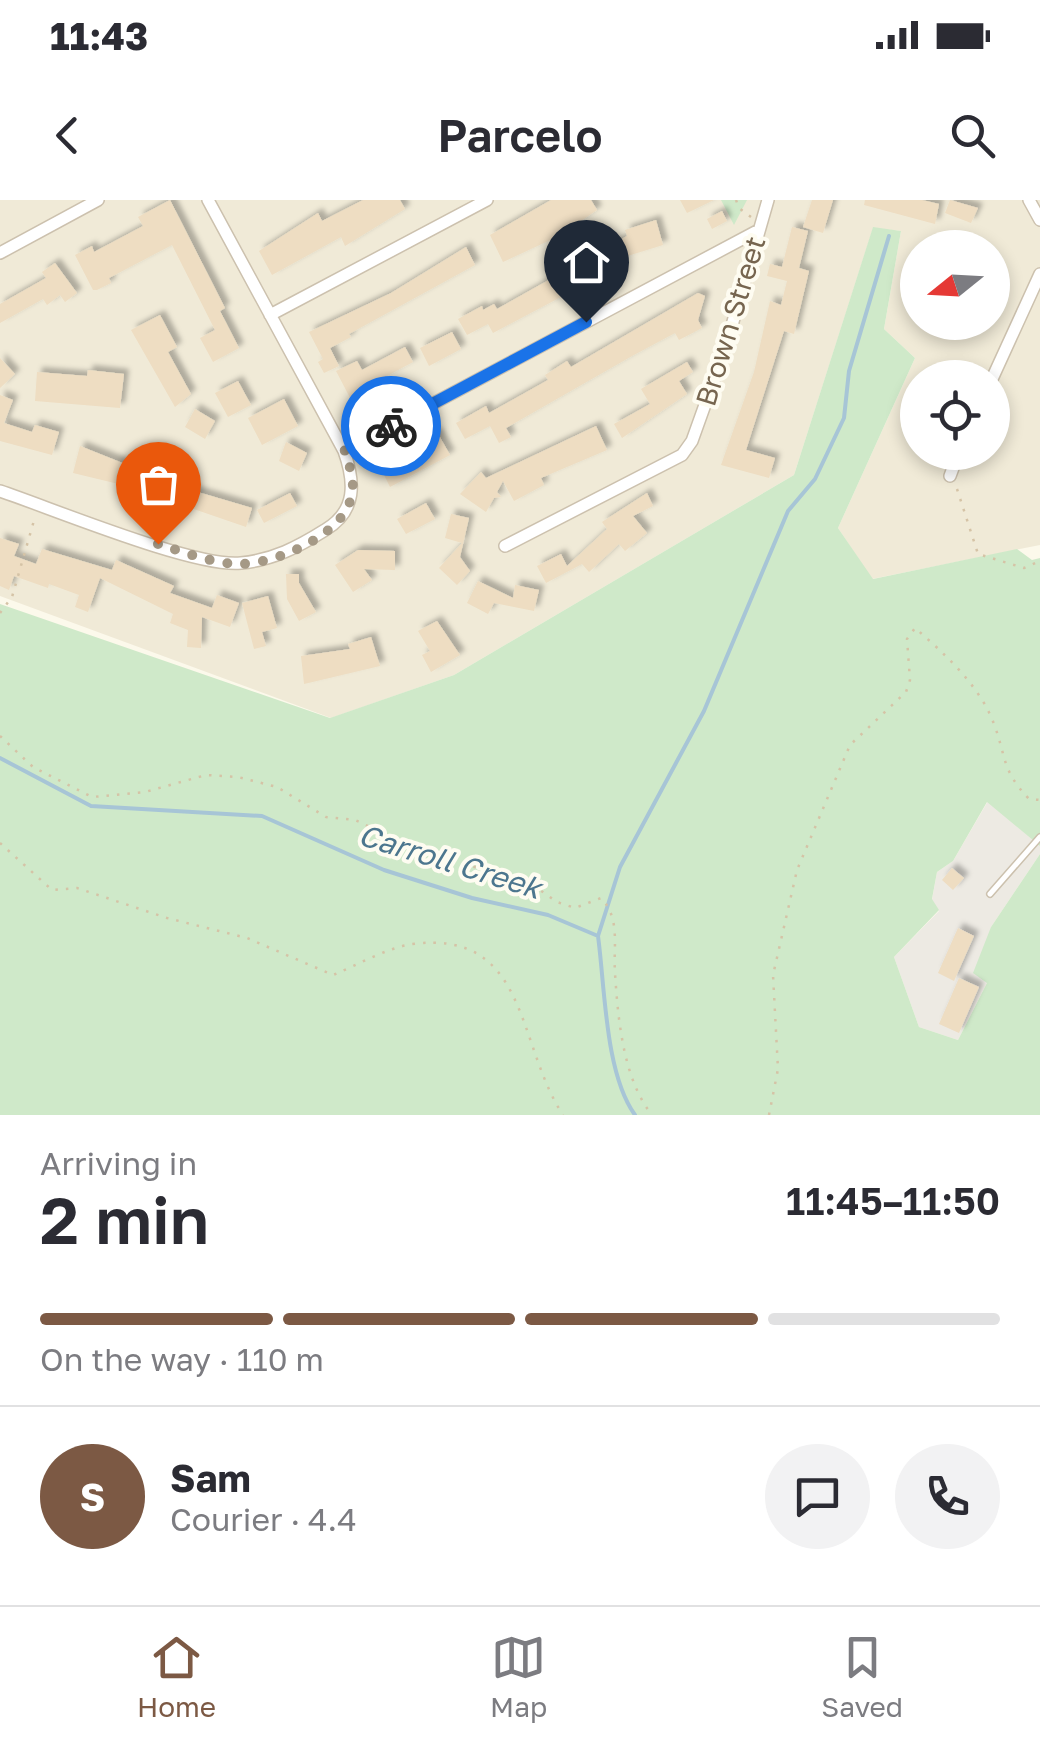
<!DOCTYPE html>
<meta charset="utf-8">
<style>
:root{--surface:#fff;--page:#f2f2f3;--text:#2b2b33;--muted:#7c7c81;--line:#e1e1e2;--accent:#7c5944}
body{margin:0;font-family:"Golos Text",sans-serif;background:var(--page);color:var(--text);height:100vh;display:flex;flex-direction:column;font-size:38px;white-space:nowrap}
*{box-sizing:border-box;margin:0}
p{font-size:32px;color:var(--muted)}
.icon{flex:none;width:55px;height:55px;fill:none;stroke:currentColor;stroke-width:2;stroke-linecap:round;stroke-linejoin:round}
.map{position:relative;height:915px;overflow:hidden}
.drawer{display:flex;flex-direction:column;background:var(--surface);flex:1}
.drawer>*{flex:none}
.needle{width:65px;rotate:252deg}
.controls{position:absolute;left:900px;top:30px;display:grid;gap:20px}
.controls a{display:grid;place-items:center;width:110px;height:110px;border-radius:50%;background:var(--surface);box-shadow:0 5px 15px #0003;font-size:50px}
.pin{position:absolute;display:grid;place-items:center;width:85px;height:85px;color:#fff;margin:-102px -42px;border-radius:50% 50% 50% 0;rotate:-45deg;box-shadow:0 0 10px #0007}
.pin .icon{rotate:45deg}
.courier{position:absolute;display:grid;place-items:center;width:100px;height:100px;margin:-50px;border:8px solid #1a73e8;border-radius:50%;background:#fff;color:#222;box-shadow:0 2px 12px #0007}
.headline em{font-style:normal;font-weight:600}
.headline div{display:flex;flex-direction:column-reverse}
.headline{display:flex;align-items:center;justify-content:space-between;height:170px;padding:0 40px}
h1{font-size:65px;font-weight:600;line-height:75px}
.bar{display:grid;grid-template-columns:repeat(4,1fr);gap:15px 10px;align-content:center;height:120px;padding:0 40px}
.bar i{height:12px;border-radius:8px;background:var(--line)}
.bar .on{background:var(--accent)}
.bar p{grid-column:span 4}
.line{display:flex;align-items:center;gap:25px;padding:0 40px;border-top:2px solid var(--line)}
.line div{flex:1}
.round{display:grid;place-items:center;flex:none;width:105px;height:105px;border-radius:52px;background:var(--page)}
.status{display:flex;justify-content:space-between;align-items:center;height:70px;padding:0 50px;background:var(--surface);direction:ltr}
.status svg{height:28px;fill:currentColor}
header{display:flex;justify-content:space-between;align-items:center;height:130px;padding:0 40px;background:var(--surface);font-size:45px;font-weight:600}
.tab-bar{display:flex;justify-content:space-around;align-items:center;height:140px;border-top:2px solid var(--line);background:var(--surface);font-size:28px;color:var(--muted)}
.tab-bar a{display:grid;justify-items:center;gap:5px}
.tab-bar .on{color:var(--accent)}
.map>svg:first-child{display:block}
.residential{fill:#f0ead7;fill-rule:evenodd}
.industrial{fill:#edeae3}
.green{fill:#cfe9c9}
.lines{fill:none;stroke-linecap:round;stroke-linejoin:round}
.stream{stroke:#a7c5d6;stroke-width:4}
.building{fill:#eeddc2;filter:url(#shadow)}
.lane-casing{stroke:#ccc1ae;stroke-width:8}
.street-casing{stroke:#ccc1ae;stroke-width:14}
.path{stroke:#d5c3a6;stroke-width:2.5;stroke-dasharray:2.5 8;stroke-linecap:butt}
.lane{stroke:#fff;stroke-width:5}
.street{stroke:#fff;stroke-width:11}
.done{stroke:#a59986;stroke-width:10;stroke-dasharray:0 18}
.route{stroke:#1a73e8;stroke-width:12}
.labels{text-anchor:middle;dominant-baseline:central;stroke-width:8;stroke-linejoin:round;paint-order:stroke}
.street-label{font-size:28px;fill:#76654f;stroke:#fefcf1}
.water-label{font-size:30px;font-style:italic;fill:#4c768e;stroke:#fefcf1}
</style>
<div class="status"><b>11:43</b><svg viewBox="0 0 49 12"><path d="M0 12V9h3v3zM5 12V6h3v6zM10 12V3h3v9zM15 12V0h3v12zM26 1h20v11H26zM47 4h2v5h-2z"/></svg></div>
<header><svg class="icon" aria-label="back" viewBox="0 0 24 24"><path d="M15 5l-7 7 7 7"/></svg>Parcelo<svg class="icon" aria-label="search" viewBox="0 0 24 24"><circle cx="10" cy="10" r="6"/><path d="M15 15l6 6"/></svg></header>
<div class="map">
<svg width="1040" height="915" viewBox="0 0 1040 915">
<defs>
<filter id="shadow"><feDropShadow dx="5" dy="-5" stdDeviation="2.5" flood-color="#0004"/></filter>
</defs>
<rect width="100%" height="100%" fill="#fcf9eb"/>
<path class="residential" d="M0,0H1040V345L872,379L838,328L915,158L884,129L901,31L873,28L794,275L454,475L331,518L0,396ZM918,48H992V122H918ZM918,178H992V252H918Z"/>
<path class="industrial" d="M988,601L1040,646V654L991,727L987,783L958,840L919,827L894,757L939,711L932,700L937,672L953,661Z"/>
<path class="green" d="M721,0H747L734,25Z
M873,27L901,31L884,129L915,158L838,328L873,379L1017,349L1032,360L1040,358V646L987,602L953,661L937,672L932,699L939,710L894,757L919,827L958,840L987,783L973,773L991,727L1040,654V915H0V404L330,518L454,475L794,275Z"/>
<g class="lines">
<path class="stream" d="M0,558L91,606L262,616L384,670L472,698L548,715L598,736C605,787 605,874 635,915
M598,736L620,667L704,511L788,311L815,279L844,218L849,171L889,36"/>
</g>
<path class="building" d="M170,0L225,108L220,111L239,148L213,162L200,138L215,130L172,45L109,78L111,83L97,90H93L75,55L92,46L94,52L143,26L138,17Z
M363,0H400L405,9L345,46L341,37L272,75L259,51L318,13L322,21Z
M551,0H591L597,10L559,36L503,62L490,35Z
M680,0H714L687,13Z
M812,0H833L823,33L803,27Z
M865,0H922L939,4L935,24L864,5Z
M950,0L978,8L971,23L945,13Z
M722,11L727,21L712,29L707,19Z
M656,20L663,45L621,58L591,81L493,133L488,124L467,135L458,119L482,106L483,110L494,104L497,109L627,36L625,30Z
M792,27L808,31L799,68L809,71L794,134L784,131L746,250L775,258L769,278L721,265L754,172L770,101L781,105L787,81L767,76L770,64L782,67Z
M466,47L475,65L349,134L351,137L330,148L339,166L324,173L318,162L323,159L309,132L391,93Z
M55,63L77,93L65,102L60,95L47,105L43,99L0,123V104L46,78L42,72Z
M698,93L705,96L698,120L702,128L679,140L675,133L632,156L506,228L511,237L499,243L490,226L465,239L456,223L486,206L489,213L548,180L545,175L567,161L571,167Z
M160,115L177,147L168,152L191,194L175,207L131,130Z
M452,132L461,149L429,166L420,148Z
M405,147L413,162L370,185L379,202L358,213L336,171L357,161L362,170Z
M0,158L15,174L0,188Z
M687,162L693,172L679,181L687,194L622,238L614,224L650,204L641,189Z
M88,170L124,174L120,208L35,201L37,172L87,176Z
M238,181L251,205L228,217L215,193Z
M0,195L13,200L4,223L32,232L35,225L59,232L52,255L0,241Z
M284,199L298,226L262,245L248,218Z
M195,209L215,221L205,239L185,227Z
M596,226L607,250L541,278L544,285L514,301L503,281L497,292L501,297L494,298L486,312L460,294L481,272L486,278Z
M437,232L450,255L390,287L378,263Z
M286,242L307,253L299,271L279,261Z
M80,246L140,270L135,288L73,273Z
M149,286L176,295L171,310L144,302Z
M191,290L252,308L246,327L185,306Z
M290,293L297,306L264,323L257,310Z
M647,293L653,306L633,316L647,333L625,351L619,344L589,372L582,364L546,383L537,366L561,354L567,366L607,329L602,322Z
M426,303L435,319L406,334L397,319Z
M451,314L469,318L460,357L470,371L457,385L439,368L462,343L445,338Z
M0,338L19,344L14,356L36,364L42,349L112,370L116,360L174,386L170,393L212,408L217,395L239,403L230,427L202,417L201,448L187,447L188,430L170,423L173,414L100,378L88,412L75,407L79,395L49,384L48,388L14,376L9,390L0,386Z
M358,350L395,351V370L364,369L372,380L353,392L335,365Z
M286,374H299V383L316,412L299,421L287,399Z
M478,381L513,398L515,385L539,390L534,411L494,403L488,414L467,403Z
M268,396L277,428L262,432L266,446L254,449L242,403Z
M437,421L460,455L431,472L422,455L430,451L418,431Z
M371,437L380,466L304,484L301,456L350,449L348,444Z
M952,668L964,678L953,690L942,680Z
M958,728L974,736L954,781L938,773Z
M959,778L979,787L959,833L939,824Z"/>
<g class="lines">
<defs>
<path id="lane" d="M990,694L1040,637"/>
<path id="street" d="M1029,0L1040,20
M0,53L98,0
M270,115L487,0
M992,179L1040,74
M344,251L759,30
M950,276L959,252
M0,291C51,308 195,368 241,363C273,360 298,347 325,330C357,311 355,282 344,251L208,0
M505,346L682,255L692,241L726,146L768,0"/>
</defs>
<use href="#lane" class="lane-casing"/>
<use href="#street" class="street-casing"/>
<path class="path" d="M736,0L739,8L751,17
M957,289L978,354L1024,368L1040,361
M0,413L12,397L35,317
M0,536L33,567L92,597L145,592L206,575L238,577L277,587L326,617L355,620L410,646L469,666L520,676L557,702L575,708L601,698C621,718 613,748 615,773C618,819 623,879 652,915
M0,643L52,690L77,688L167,718L247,738L333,775C357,765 387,748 412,744C529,729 516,844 563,915
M769,915L778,869L773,775L797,670L850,545L906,492L910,480L907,439L915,428C945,454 980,486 994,524C1007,559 1001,569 1029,599L1040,600"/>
<use href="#lane" class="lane"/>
<use href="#street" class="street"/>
</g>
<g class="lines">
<path class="done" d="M158,344C183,352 209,362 235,364C270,366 335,339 349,304C357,285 351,269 344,251L391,226"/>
<path class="route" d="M391,226L586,122"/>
</g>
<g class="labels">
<g class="street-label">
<text transform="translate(730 121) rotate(-73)">Brown Street</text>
</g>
<g class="water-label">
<text transform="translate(450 661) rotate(17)">Carroll Creek</text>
</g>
</g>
</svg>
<div class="controls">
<a><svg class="needle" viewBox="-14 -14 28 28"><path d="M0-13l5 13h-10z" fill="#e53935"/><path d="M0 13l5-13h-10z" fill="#7c7c81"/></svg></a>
<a><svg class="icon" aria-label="locate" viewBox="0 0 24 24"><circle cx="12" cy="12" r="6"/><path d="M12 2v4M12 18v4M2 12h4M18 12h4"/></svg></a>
</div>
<div class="pin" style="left:158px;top:344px;background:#ea580c"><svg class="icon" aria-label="bag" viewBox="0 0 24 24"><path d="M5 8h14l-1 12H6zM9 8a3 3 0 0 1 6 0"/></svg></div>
<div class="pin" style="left:586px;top:122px;background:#1f2937"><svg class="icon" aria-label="home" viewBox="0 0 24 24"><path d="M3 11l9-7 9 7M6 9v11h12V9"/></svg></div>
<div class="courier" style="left:391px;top:226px"><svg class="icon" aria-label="bike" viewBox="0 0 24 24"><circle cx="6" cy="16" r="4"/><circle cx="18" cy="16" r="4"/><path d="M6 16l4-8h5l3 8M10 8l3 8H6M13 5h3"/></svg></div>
</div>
<section class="drawer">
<div class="headline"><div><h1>2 min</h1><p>Arriving in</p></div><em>11:45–11:50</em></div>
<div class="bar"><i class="on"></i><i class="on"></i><i class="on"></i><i></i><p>On the way · 110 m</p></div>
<div class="line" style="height:180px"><b class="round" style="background:var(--accent);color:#fff">S</b><div><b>Sam</b><p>Courier · 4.4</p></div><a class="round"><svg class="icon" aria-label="chat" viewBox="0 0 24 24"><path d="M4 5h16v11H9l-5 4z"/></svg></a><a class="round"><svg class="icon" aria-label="phone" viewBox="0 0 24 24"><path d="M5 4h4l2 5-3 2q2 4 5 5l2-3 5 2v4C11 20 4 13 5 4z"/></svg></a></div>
</section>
<nav class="tab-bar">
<a class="on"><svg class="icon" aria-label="home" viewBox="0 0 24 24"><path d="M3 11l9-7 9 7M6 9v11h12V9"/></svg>Home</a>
<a><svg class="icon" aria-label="map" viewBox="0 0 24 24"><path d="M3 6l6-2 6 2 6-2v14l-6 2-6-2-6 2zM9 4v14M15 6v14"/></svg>Map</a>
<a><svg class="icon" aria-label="saved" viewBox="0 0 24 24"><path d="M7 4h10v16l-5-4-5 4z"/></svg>Saved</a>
</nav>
